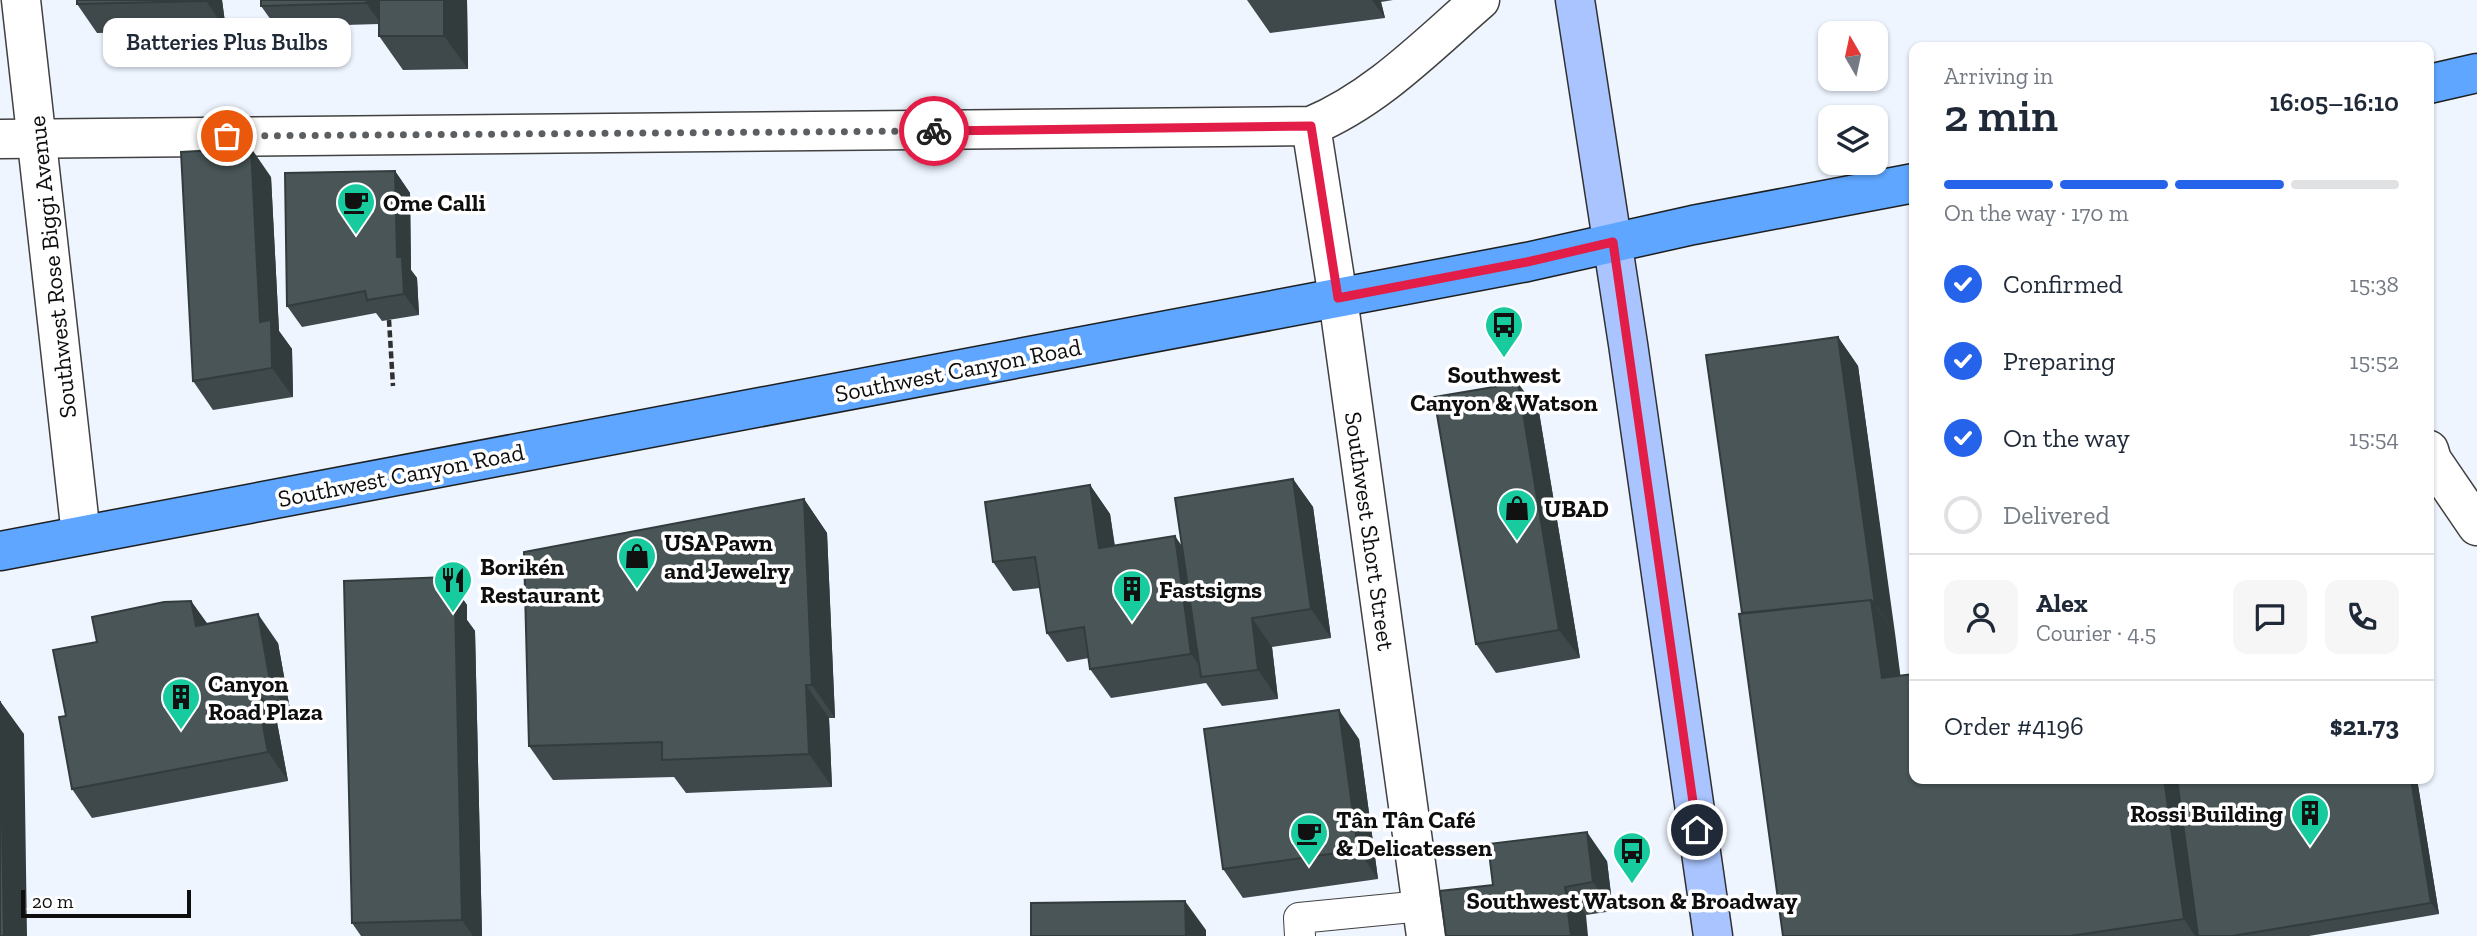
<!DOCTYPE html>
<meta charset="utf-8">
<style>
:root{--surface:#fff;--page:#f6f6f7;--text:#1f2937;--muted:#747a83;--line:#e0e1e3;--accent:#2563eb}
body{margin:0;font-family:"Zilla Slab",serif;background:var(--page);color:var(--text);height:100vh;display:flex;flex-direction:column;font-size:26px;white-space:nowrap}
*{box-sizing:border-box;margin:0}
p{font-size:23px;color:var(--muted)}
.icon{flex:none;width:38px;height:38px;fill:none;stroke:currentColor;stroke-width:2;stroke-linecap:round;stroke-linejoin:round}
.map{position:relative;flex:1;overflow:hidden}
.side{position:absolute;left:1909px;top:42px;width:525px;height:742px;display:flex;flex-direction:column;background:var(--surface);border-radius:14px;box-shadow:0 2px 5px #0004}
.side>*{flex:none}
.needle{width:46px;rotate:351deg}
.controls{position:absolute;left:1818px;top:21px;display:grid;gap:14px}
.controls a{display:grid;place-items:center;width:70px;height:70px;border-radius:14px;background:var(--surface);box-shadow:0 2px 5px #0004;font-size:35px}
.scale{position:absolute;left:21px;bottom:18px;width:170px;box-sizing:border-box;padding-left:7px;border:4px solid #0e0e0e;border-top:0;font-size:19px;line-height:24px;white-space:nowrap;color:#0e0e0e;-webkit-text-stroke:5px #fff;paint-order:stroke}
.pin{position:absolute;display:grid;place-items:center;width:60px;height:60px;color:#fff;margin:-30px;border:4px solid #fff;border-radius:50%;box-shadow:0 2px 7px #0007}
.courier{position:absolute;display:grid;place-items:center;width:70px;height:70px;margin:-35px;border:5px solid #e11d48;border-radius:50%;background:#fff;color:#222;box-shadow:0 2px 9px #0007}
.bubble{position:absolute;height:49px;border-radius:14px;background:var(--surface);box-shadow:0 2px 5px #0004;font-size:23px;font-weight:600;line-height:49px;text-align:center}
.head em{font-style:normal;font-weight:600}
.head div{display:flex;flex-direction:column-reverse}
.head{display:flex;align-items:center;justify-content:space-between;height:119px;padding:0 35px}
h1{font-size:46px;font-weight:600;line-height:52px}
.bar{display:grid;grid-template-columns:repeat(4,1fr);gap:10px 7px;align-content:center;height:84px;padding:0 35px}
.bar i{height:9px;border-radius:5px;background:var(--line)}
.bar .current{background:var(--accent)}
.bar p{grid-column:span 4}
.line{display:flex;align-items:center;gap:18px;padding:0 35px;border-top:2px solid var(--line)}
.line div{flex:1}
.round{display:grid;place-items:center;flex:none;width:74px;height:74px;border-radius:14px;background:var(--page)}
ol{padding:0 35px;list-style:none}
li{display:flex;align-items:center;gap:21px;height:77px}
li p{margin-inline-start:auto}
li .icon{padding:7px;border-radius:50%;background:var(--accent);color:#fff;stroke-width:4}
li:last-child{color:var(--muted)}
li i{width:38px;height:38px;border:4px solid var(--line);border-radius:50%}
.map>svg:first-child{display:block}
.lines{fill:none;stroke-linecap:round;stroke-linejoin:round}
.service-casing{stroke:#414141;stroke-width:32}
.minor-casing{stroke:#414141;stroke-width:41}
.tertiary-casing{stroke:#414141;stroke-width:41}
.secondary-casing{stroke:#303030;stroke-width:41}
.primary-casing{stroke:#1f1f1f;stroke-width:41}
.path{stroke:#303030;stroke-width:4.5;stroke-dasharray:7 3.5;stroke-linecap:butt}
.service{stroke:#fff;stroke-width:30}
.minor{stroke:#fff;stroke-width:38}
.tertiary{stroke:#fff;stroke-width:38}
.secondary{stroke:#a9c4ff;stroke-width:38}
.primary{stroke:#5ea6ff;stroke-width:38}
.wall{fill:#3f494b}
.shaded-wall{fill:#333c3d}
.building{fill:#495557;stroke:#333c3d;stroke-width:2}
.done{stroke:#5c5f62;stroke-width:7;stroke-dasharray:0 12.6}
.route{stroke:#e11d48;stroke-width:9}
.labels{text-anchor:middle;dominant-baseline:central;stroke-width:7;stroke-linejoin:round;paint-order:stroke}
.poi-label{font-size:24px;font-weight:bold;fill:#0e0e0e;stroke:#fff;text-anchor:start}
.street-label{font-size:24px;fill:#0e0e0e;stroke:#fff}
</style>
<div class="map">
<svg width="2477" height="936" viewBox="0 0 2477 936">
<rect width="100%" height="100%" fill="#eef5ff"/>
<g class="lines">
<defs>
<path id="service" d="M1300,936L1299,918L1422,906"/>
<path id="minor" d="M1311,126L1338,298L1426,936
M0,139L1311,126C1376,99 1427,46 1480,0
M2429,450L2432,460L2477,526"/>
<path id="tertiary" d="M21,0L81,535"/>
<path id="secondary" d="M1575,0L1628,344L1713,936"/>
<path id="primary" d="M2429,84L2477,73
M0,551L1527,262L1693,225L1914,183"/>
</defs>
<use href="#service" class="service-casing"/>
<use href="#minor" class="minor-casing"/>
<use href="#tertiary" class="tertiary-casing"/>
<use href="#secondary" class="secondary-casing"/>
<use href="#primary" class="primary-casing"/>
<path class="path" d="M389,320L393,386"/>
<use href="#service" class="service"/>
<use href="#minor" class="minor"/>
<use href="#tertiary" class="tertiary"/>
<use href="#secondary" class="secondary"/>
<use href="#primary" class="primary"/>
</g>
<path class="wall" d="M77,0H222L226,30L97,33L77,4Z
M261,0H467L468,69L403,70L379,36V24L276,27L261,6Z
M1247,0H1393L1381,2L1385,18L1270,33Z
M395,171L410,193L411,270L417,278L419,315L382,321L376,313L302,327L287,306Z
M271,177L279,331L292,349L293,397L213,410L193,381Z
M1838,337L1858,366L1914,779H2417L2439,914L2309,936H1783L1742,613Z
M1539,412L1580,658L1496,673L1476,644Z
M1293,479L1313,507L1331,638L1272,647L1278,699L1222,706L1206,683L1111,698L1090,669L1089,658L1067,662L1047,633L1040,588L1013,591L993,562L1090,485L1110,514L1115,546L1182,547Z
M804,499L827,533L835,718H829L832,787L686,793L674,777L553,780L529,746Z
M447,577L467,605V620L475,631L482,936H361L352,923Z
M191,601L207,624L278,643L291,715L276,717L288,781L92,818L72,789L66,716L97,642Z
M1359,739L1378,879L1243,898L1223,869Z
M1607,861L1613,911L1586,915L1493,885Z"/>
<path class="shaded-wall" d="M206,0H222L226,30L206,1Z
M366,0H381V24L366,3Z
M444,0H467L468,69L444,36Z
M1372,0H1380L1381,2L1385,18Z
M251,148L271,177L279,331L292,349L293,397L272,368L260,322Z
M395,171L410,193L411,270L417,278L419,315L404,294L397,257Z
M1838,337L1858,366L1895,633L1875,604Z
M1518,383L1539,412L1580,658L1559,630Z
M1293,479L1313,507L1331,638L1311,609Z
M1090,485L1110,514L1119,577L1099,548Z
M804,499L827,533L835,718L812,685Z
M1175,536L1195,565L1207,676L1191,654Z
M447,577L467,605V620L475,631L482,936H473L462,920Z
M1871,600L1895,633L1905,712L1882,678Z
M191,601L212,630L196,626Z
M258,614L278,643L291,715L271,686Z
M1252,618L1272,647L1278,699L1258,670Z
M806,685L829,718L832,787L809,754Z
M256,689L276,717L288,781L268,752Z
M0,701L24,734L27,936H4Z
M1339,710L1359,739L1378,879L1358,850Z
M2164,779H2183L2205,936H2195L2184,919Z
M2411,779H2417L2439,914L2431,903Z
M1587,832L1607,861L1613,911L1593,882Z
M1565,887L1586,915L1588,936H1571Z
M1185,901L1206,930V936H1186Z"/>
<path class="building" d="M77,0H206V1L77,4Z
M261,0H366V3L261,6Z
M379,0H444V36H379Z
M251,148L260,322L271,320L272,368L193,381L181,152Z
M395,171L397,257H402L404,294L367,300L365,291L287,306L285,173Z
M1838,337L1875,604L1871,600L1742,613L1706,355Z
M1518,383L1559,630L1476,644L1434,397Z
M1293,479L1311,609L1252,618L1258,670L1201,677L1175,498Z
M1090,485L1099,548L1175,536L1191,654L1090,669L1084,627L1047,633L1035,557L993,562L985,502Z
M804,499L812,685H806L809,754L662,760V742L529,746L524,552Z
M447,577V602H455L462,920L352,923L344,581Z
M1871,600L1882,678L1914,674V779H2164L2184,919L2070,936H1783L1739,614Z
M191,601L196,626L258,614L271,686L256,689L268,752L72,789L59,717L66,716L53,650L97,642L92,617L164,602Z
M0,701L4,936H0Z
M1339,710L1358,850L1223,869L1204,729Z
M2177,779H2411L2431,903L2232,936H2198Z
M1587,832L1593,882L1565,887L1571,936H1446L1440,891L1493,885L1488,844Z
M1185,901L1186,936H1031V903Z"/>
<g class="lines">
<path class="done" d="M227,136L934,131"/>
<path class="route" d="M934,131L1311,126L1338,298L1527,262L1613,242L1697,830"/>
</g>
<defs>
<symbol id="cafe-pin" viewBox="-11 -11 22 30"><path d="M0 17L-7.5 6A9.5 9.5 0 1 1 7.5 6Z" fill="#18cb9e" stroke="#fff"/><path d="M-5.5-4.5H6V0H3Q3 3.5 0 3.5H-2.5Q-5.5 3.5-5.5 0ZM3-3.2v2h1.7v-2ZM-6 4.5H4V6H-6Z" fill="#111"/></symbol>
<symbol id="bus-pin" viewBox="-11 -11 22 30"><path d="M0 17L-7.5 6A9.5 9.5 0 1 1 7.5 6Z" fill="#18cb9e" stroke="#fff"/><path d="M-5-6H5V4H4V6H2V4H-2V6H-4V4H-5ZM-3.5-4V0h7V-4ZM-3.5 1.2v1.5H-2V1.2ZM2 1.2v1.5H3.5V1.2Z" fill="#111"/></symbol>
<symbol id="shop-pin" viewBox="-11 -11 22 30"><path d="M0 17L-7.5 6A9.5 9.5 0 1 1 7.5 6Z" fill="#18cb9e" stroke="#fff"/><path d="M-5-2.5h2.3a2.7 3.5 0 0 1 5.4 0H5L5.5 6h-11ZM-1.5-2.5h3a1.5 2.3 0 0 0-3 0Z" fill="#111"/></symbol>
<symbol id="restaurant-pin" viewBox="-11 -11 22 30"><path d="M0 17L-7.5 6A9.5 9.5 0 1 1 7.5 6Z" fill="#18cb9e" stroke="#fff"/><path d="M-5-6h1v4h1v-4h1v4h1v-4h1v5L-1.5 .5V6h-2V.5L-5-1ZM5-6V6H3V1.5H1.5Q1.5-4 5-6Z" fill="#111"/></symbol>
<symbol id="building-pin" viewBox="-11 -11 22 30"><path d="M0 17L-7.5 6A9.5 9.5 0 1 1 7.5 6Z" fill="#18cb9e" stroke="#fff"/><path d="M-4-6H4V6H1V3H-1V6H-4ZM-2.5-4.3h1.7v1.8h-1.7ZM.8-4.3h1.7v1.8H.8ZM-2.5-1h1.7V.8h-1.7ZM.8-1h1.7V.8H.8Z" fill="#111"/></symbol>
</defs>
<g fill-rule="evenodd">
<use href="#cafe-pin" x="334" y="180" width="44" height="60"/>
<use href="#bus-pin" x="1482" y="303" width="44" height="60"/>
<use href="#shop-pin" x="1495" y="486" width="44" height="60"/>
<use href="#shop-pin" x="615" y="534" width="44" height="60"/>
<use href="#restaurant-pin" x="431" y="558" width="44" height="60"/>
<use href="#building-pin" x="1110" y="567" width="44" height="60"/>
<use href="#building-pin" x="159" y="675" width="44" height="60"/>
<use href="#building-pin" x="2288" y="791" width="44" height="60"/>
<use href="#cafe-pin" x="1287" y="811" width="44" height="60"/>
<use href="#bus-pin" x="1610" y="829" width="44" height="60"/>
</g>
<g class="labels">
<g class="poi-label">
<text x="383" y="202">Ome Calli</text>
<text x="1504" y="374" text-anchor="middle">Southwest<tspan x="1504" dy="28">Canyon &amp; Watson</tspan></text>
<text x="1544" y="508">UBAD</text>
<text x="664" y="542">USA Pawn<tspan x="664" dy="28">and Jewelry</tspan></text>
<text x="480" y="566">Borikén<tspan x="480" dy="28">Restaurant</tspan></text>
<text x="1159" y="589">Fastsigns</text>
<text x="208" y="683">Canyon<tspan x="208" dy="28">Road Plaza</tspan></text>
<text x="2283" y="813" text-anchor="end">Rossi Building</text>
<text x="1336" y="819">Tân Tân Café<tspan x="1336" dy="28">&amp; Delicatessen</tspan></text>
<text x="1632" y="900" text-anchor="middle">Southwest Watson &amp; Broadway</text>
</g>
<g class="street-label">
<text transform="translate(52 267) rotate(-96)">Southwest Rose Biggi Avenue</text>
<text transform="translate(958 370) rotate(-11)">Southwest Canyon Road</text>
<text transform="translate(401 475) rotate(-11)">Southwest Canyon Road</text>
<text transform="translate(1370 531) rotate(82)">Southwest Short Street</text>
</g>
</g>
</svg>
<div class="controls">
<a><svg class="needle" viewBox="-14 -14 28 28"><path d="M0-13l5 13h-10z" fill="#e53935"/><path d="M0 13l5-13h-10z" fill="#747a83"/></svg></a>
<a><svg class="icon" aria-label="layers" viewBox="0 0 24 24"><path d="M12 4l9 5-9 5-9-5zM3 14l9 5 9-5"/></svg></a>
</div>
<div class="scale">20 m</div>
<div class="pin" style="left:227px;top:136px;background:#ea580c"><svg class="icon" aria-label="bag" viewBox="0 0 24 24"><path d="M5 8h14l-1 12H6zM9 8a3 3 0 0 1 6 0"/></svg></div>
<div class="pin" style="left:1697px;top:830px;background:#1f2937"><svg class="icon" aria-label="home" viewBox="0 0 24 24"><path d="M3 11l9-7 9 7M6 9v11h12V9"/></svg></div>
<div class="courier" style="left:934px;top:131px"><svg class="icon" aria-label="bike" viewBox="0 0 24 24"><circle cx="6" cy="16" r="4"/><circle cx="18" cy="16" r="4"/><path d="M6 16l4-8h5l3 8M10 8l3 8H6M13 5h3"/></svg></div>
<div class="bubble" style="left:103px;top:18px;width:248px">Batteries Plus Bulbs</div>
<section class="side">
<div class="head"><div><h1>2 min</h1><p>Arriving in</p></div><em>16:05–16:10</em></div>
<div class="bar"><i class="current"></i><i class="current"></i><i class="current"></i><i></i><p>On the way · 170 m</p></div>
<ol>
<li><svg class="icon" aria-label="check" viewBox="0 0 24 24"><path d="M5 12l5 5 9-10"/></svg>Confirmed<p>15:38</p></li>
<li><svg class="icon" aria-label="check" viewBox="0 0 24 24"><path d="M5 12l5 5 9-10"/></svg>Preparing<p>15:52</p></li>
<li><svg class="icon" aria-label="check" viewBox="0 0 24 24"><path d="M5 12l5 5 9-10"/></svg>On the way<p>15:54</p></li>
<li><i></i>Delivered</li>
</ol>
<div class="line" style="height:126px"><a class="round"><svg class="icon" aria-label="person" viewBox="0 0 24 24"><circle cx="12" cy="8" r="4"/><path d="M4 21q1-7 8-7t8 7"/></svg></a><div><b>Alex</b><p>Courier · 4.5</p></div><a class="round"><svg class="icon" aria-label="chat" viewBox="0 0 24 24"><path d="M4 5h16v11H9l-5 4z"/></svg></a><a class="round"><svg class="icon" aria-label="phone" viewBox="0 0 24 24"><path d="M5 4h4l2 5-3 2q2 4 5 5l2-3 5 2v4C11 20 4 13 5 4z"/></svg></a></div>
<div class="line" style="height:91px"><div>Order #4196</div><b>$21.73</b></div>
</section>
</div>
